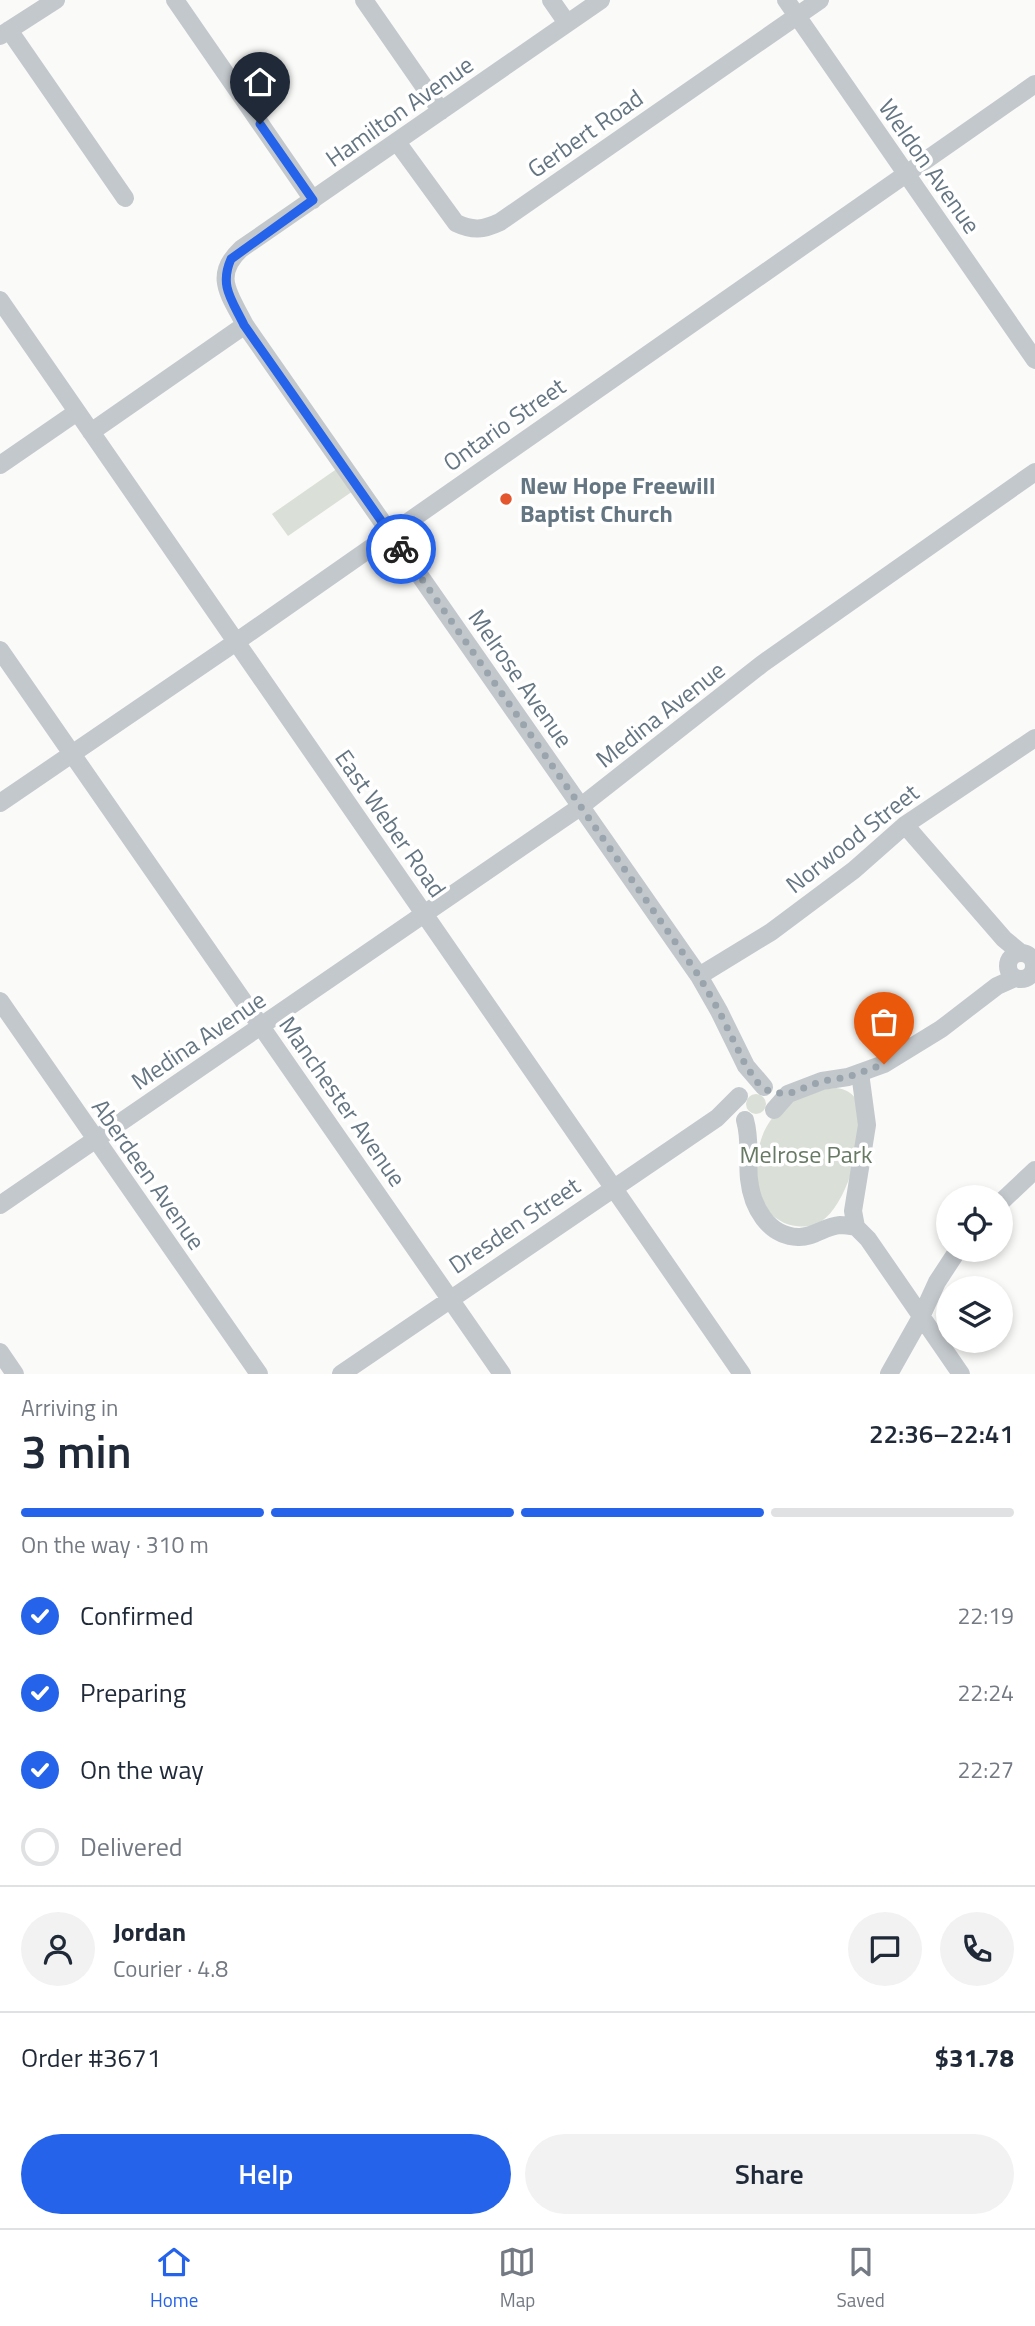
<!DOCTYPE html>
<meta charset="utf-8">
<style>
:root{--surface:#fff;--page:#f2f2f3;--text:#1f2937;--muted:#747a83;--line:#e0e1e3;--accent:#2563eb}
body{margin:0;font-family:"Titillium Web",sans-serif;background:var(--page);color:var(--text);height:100vh;display:flex;flex-direction:column;font-size:26px;white-space:nowrap}
*{box-sizing:border-box;margin:0}
p{font-size:23px;color:var(--muted)}
.icon{flex:none;width:38px;height:38px;fill:none;stroke:currentColor;stroke-width:2;stroke-linecap:round;stroke-linejoin:round}
.map{position:relative;height:1374px;overflow:hidden}
.panel{display:flex;flex-direction:column;background:var(--surface);flex:1}
.panel>*{flex:none}
.fabs{position:absolute;left:936px;top:1185px;display:grid;gap:14px}
.fabs a{display:grid;place-items:center;width:77px;height:77px;border-radius:50%;background:var(--surface);box-shadow:0 4px 10px #0003;font-size:35px}
.pin{position:absolute;display:grid;place-items:center;width:60px;height:60px;color:#fff;margin:-72px -30px;border-radius:50% 50% 50% 0;rotate:-45deg;box-shadow:0 0 7px #0007}
.pin .icon{rotate:45deg}
.courier{position:absolute;display:grid;place-items:center;width:70px;height:70px;margin:-35px;border:5px solid #2563eb;border-radius:50%;background:#fff;color:#222;box-shadow:0 2px 9px #0007}
.headline em{font-style:normal;font-weight:600}
.headline div{display:flex;flex-direction:column-reverse}
.headline{display:flex;align-items:center;justify-content:space-between;height:119px;padding:0 21px}
h1{font-size:46px;font-weight:600;line-height:52px}
.bar{display:grid;grid-template-columns:repeat(4,1fr);gap:10px 7px;align-content:center;height:84px;padding:0 21px}
.bar i{height:9px;border-radius:5px;background:var(--line)}
.bar .current{background:var(--accent)}
.bar p{grid-column:span 4}
.line{display:flex;align-items:center;gap:18px;padding:0 21px;border-top:2px solid var(--line)}
.line div{flex:1}
.round{display:grid;place-items:center;flex:none;width:74px;height:74px;border-radius:37px;background:var(--page)}
ol{padding:0 21px;list-style:none}
li{display:flex;align-items:center;gap:21px;height:77px}
li p{margin-inline-start:auto}
li .icon{padding:7px;border-radius:50%;background:var(--accent);color:#fff;stroke-width:4}
li:last-child{color:var(--muted)}
li i{width:38px;height:38px;border:4px solid var(--line);border-radius:50%}
.action{display:flex;gap:14px;margin-top:auto;padding:14px 21px}
.action a{flex:1;height:80px;border-radius:42px;background:var(--accent);color:#fff;font-size:28px;font-weight:600;line-height:80px;text-align:center}
.action a+a{background:var(--page);color:var(--text)}
.tabs{display:flex;justify-content:space-around;align-items:center;height:98px;border-top:2px solid var(--line);background:var(--surface);font-size:19px;color:var(--muted)}
.tabs a{display:grid;justify-items:center;gap:4px}
.tabs .current{color:var(--accent)}
.map>svg:first-child{display:block}
.green{fill:#dadfd7}
.lines{fill:none;stroke-linecap:round;stroke-linejoin:round}
.minor{stroke:#c3c8cc;stroke-width:18}
.done{stroke:#99a4ac;stroke-width:7;stroke-dasharray:0 12.6}
.route{stroke:#2563eb;stroke-width:9}
.poi-dot{fill:#e4572e;stroke:#fff;stroke-width:2.5}
.labels{text-anchor:middle;dominant-baseline:central;stroke-width:7;stroke-linejoin:round;paint-order:stroke}
.street-label{font-size:24px;fill:#657683;stroke:#fff}
.poi-label{font-size:24px;font-weight:bold;fill:#657683;stroke:#fff;text-anchor:start}
.park-label{font-size:24px;fill:#687a64;stroke:#fff}
</style>
<div class="map">
<svg width="1035" height="1374" viewBox="0 0 1035 1374">
<rect width="100%" height="100%" fill="#fafaf8"/>
<path class="green" d="M338,468L353,491L288,536L272,514Z
M836,1088C845,1089 854,1093 857,1102C867,1133 848,1209 817,1224C811,1227 803,1227 796,1226C787,1225 779,1221 772,1215C761,1204 757,1186 757,1170C756,1119 788,1093 836,1088Z
M746 1104a10 10 0 1 1 20 0a10 10 0 1 1-20 0Z"/>
<g class="lines">
<path class="minor" d="M175,0L313,200
M364,0L441,111
M551,0L567,23
M601,0L241,249C212,276 230,295 245,325L699,976L719,1011L746,1066L764,1087
M786,0L1035,360
M9,30L125,198
M0,36L56,0
M397,142L456,223C473,231 483,230 500,222L820,0
M0,300L742,1374
M91,432L245,325
M0,465L77,412
M0,650L502,1374
M0,803L236,642L1035,84
M905,825L1004,939L1021,953
M1008 966a13 13 0 1 1 26 0a13 13 0 1 1-26 0Z
M699,976L771,932L854,870L905,825L1035,738
M0,1001L259,1374
M860,1073L867,1125L853,1211L856,1227L868,1239L961,1374
M774,1110L788,1094L822,1081L848,1077L884,1064L941,1029L997,986L1015,978
M745,1120C751,1141 747,1158 749,1179C752,1207 768,1236 798,1237C813,1238 825,1226 840,1225C845,1225 851,1226 856,1227
M1001,1202L1035,1170
M0,1205L580,807L762,664L1035,472
M0,1352L15,1374
M341,1374L717,1118L739,1096
M889,1374L921,1317L937,1282L958,1250"/>
</g>
<g class="lines">
<path class="done" d="M401,549L699,976L719,1011L746,1066L758,1083L770,1092L788,1094L822,1081L848,1077L884,1064"/>
<path class="route" d="M260,124L313,200L231,259C219,286 232,300 244,325L401,549"/>
</g>
<circle class="poi-dot" cx="506" cy="499" r="7"/>
<g class="labels">
<g class="street-label">
<text transform="translate(399 111) rotate(-35)">Hamilton Avenue</text>
<text transform="translate(585 133) rotate(-35)">Gerbert Road</text>
<text transform="translate(930 166) rotate(55)">Weldon Avenue</text>
<text transform="translate(504 424) rotate(-35)">Ontario Street</text>
<text transform="translate(521 678) rotate(55)">Melrose Avenue</text>
<text transform="translate(660 714) rotate(-38)">Medina Avenue</text>
<text transform="translate(391 823) rotate(55)">East Weber Road</text>
<text transform="translate(852 838) rotate(-38)">Norwood Street</text>
<text transform="translate(198 1040) rotate(-34)">Medina Avenue</text>
<text transform="translate(343 1101) rotate(55)">Manchester Avenue</text>
<text transform="translate(149 1174) rotate(55)">Aberdeen Avenue</text>
<text transform="translate(514 1225) rotate(-34)">Dresden Street</text>
</g>
<g class="poi-label">
<text x="520" y="485">New Hope Freewill<tspan x="520" dy="28">Baptist Church</tspan></text>
</g>
<g class="park-label">
<text x="806" y="1154">Melrose Park</text>
</g>
</g>
</svg>
<div class="fabs">
<a><svg class="icon" aria-label="locate" viewBox="0 0 24 24"><circle cx="12" cy="12" r="6"/><path d="M12 2v4M12 18v4M2 12h4M18 12h4"/></svg></a>
<a><svg class="icon" aria-label="layers" viewBox="0 0 24 24"><path d="M12 4l9 5-9 5-9-5zM3 14l9 5 9-5"/></svg></a>
</div>
<div class="pin" style="left:884px;top:1064px;background:#ea580c"><svg class="icon" aria-label="bag" viewBox="0 0 24 24"><path d="M5 8h14l-1 12H6zM9 8a3 3 0 0 1 6 0"/></svg></div>
<div class="pin" style="left:260px;top:124px;background:#1f2937"><svg class="icon" aria-label="home" viewBox="0 0 24 24"><path d="M3 11l9-7 9 7M6 9v11h12V9"/></svg></div>
<div class="courier" style="left:401px;top:549px"><svg class="icon" aria-label="bike" viewBox="0 0 24 24"><circle cx="6" cy="16" r="4"/><circle cx="18" cy="16" r="4"/><path d="M6 16l4-8h5l3 8M10 8l3 8H6M13 5h3"/></svg></div>
</div>
<section class="panel">
<div class="headline"><div><h1>3 min</h1><p>Arriving in</p></div><em>22:36–22:41</em></div>
<div class="bar"><i class="current"></i><i class="current"></i><i class="current"></i><i></i><p>On the way · 310 m</p></div>
<ol>
<li><svg class="icon" aria-label="check" viewBox="0 0 24 24"><path d="M5 12l5 5 9-10"/></svg>Confirmed<p>22:19</p></li>
<li><svg class="icon" aria-label="check" viewBox="0 0 24 24"><path d="M5 12l5 5 9-10"/></svg>Preparing<p>22:24</p></li>
<li><svg class="icon" aria-label="check" viewBox="0 0 24 24"><path d="M5 12l5 5 9-10"/></svg>On the way<p>22:27</p></li>
<li><i></i>Delivered</li>
</ol>
<div class="line" style="height:126px"><a class="round"><svg class="icon" aria-label="person" viewBox="0 0 24 24"><circle cx="12" cy="8" r="4"/><path d="M4 21q1-7 8-7t8 7"/></svg></a><div><b>Jordan</b><p>Courier · 4.8</p></div><a class="round"><svg class="icon" aria-label="chat" viewBox="0 0 24 24"><path d="M4 5h16v11H9l-5 4z"/></svg></a><a class="round"><svg class="icon" aria-label="phone" viewBox="0 0 24 24"><path d="M5 4h4l2 5-3 2q2 4 5 5l2-3 5 2v4C11 20 4 13 5 4z"/></svg></a></div>
<div class="line" style="height:91px"><div>Order #3671</div><b>$31.78</b></div>
<div class="action"><a>Help</a><a>Share</a></div>
</section>
<nav class="tabs">
<a class="current"><svg class="icon" aria-label="home" viewBox="0 0 24 24"><path d="M3 11l9-7 9 7M6 9v11h12V9"/></svg>Home</a>
<a><svg class="icon" aria-label="map" viewBox="0 0 24 24"><path d="M3 6l6-2 6 2 6-2v14l-6 2-6-2-6 2zM9 4v14M15 6v14"/></svg>Map</a>
<a><svg class="icon" aria-label="saved" viewBox="0 0 24 24"><path d="M7 4h10v16l-5-4-5 4z"/></svg>Saved</a>
</nav>
